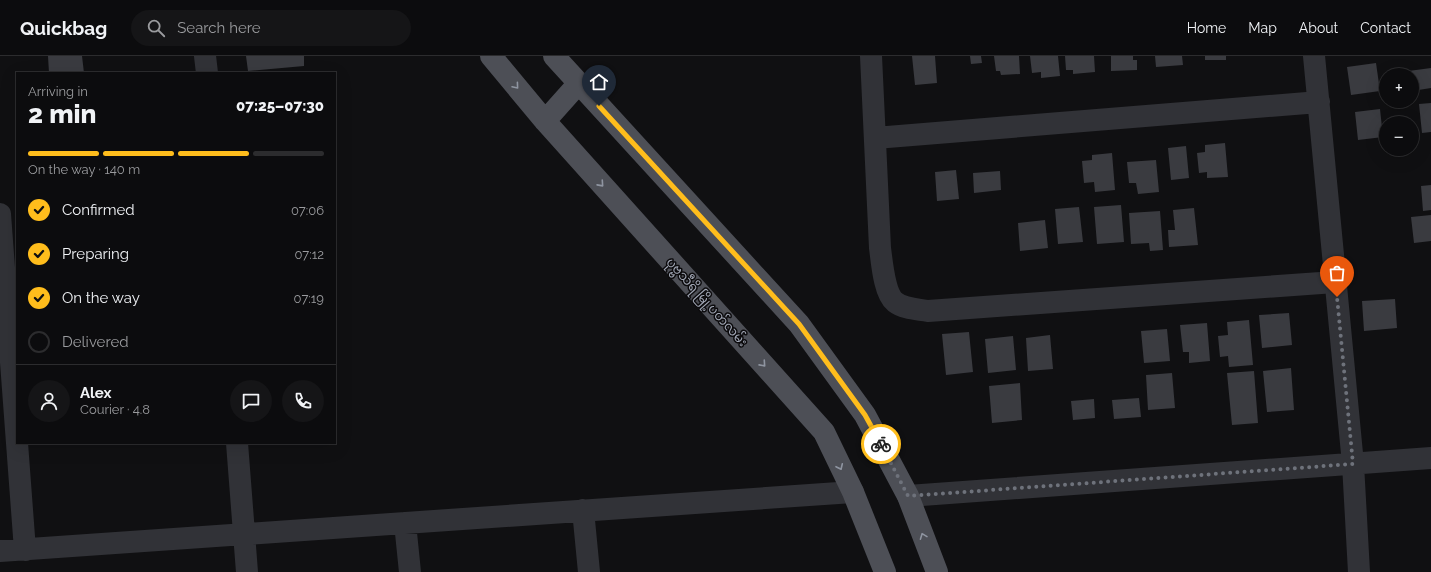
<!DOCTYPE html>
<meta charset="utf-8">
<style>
:root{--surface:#0c0c0e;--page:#151517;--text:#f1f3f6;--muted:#9a9b9e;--line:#2c2c2e;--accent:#ffbd1c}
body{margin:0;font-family:Raleway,"Noto Sans Myanmar",sans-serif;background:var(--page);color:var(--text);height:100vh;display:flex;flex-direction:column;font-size:15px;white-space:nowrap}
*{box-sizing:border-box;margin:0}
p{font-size:13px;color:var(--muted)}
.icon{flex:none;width:22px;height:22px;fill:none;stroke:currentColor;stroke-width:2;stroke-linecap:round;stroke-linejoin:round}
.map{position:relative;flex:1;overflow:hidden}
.side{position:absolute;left:16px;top:16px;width:320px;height:372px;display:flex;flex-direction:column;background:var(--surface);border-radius:0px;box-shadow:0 4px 16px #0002,0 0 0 1px var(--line)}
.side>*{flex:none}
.tools{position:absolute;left:1379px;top:12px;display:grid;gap:8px}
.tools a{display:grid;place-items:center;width:40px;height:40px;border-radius:50%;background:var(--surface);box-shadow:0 4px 16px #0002,0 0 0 1px var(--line);font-size:20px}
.pin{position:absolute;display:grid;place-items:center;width:34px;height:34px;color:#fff;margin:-41px -17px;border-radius:50% 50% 50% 0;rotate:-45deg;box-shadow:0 0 4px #0007}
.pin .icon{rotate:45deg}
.courier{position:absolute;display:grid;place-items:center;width:40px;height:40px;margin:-20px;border:3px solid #ffbd1c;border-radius:50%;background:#fff;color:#222;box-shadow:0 1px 5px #0007}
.overview em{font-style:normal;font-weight:800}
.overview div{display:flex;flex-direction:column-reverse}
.overview{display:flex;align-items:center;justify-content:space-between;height:68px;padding:0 12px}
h1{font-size:26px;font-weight:800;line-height:30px}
.bar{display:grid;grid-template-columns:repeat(4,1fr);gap:6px 4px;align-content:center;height:48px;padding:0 12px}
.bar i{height:5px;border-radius:3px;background:var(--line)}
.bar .selected{background:var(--accent)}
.bar p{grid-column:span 4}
.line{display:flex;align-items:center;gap:10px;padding:0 12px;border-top:1px solid var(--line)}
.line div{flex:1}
.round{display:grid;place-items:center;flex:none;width:42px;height:42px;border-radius:21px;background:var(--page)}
ol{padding:0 12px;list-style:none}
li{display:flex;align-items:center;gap:12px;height:44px}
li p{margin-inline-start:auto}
li .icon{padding:4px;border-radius:50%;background:var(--accent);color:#111;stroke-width:4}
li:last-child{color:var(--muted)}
li i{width:22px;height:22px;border:2px solid var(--line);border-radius:50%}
header{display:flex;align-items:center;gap:24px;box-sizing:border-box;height:56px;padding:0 20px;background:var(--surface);border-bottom:1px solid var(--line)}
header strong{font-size:19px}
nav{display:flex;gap:22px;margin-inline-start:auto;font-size:14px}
.search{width:280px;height:36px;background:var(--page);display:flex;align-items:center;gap:10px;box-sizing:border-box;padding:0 14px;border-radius:22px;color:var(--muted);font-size:15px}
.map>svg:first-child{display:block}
.building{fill:#3a3b40}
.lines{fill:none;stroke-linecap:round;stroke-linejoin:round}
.street{stroke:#313237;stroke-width:22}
.primary{stroke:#4d4f56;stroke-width:22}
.oneway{stroke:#8f95a1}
.done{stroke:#6e727b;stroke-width:4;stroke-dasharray:0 7.2}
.route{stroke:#ffbd1c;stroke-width:5}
.labels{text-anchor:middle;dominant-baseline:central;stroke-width:3;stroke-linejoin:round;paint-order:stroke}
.street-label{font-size:13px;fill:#a0a6b4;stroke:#0c0b0d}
</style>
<header>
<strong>Quickbag</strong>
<div class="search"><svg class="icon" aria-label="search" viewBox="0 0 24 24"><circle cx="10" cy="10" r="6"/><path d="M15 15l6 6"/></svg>Search here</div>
<nav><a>Home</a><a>Map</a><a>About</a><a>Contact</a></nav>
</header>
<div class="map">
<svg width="1431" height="516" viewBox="0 0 1431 516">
<rect width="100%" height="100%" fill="#101012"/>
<path class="building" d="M48,0H82L84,17H49Z
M246,0H304V10L248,15Z
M912,0H935L937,27L915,29Z
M970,0H981L982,7L971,8Z
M994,0H1019L1020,18L1001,19L1000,15H996Z
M1030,0H1058L1060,20L1041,22V16L1032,17Z
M1065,0H1094L1095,16L1073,18V14H1066Z
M1111,0H1133V4H1137V14L1111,15Z
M1155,0H1182L1183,9L1156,11Z
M1205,0H1226V4H1205Z
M1376,7L1380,35L1351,39L1347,11Z
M1431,12V32L1412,35V19H1401V16Z
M1431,47V76L1422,77L1419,48Z
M1380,53L1383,81L1358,84L1355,56Z
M1225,87L1228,121L1207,122V116L1199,117L1197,97L1205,96V89Z
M1186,90L1189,122L1171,124L1168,92Z
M1112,97L1115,134L1095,136L1094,126L1084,127L1082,105L1092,104V99Z
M1156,104L1159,136L1138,138L1136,127H1129L1127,106Z
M956,114L959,143L937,145L935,116Z
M1000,115L1001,134L974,137L973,117Z
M1431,129V154L1423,155L1421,130Z
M1121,149L1124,186L1097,188L1094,151Z
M1079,151L1083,186L1058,188L1055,153Z
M1194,152L1198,189L1169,191L1168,174H1175L1173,154Z
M1160,155L1163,194L1150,195L1149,187L1131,188L1129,157Z
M1431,159V185L1414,187L1411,161Z
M1045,164L1048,192L1020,195L1018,167Z
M1395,243L1397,272L1364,275L1362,245Z
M1289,257L1292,289L1262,292L1259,259Z
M1249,264L1253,309L1229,311L1228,300L1220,301L1218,280L1228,279L1227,266Z
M1207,267L1210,305L1189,307V296H1183L1180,269Z
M1167,273L1170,305L1144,307L1141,275Z
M969,276L973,316L946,319L942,278Z
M1050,279L1053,313L1028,315L1026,282Z
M1013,280L1016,314L988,317L985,283Z
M1291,312L1294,354L1267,356L1263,315Z
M1254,315L1258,367L1232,369L1227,317Z
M1172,317L1175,352L1148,354L1146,319Z
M1020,327L1022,364L992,367L989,330Z
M1139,342L1141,361L1114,363L1112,344Z
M1094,343L1095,362L1073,364L1071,345Z"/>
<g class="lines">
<path class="street" d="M205,0L207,17
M871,0L880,192C882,206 884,237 895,246C904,253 917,253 928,255L1335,226
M1314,0L1353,408L1359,516
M875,82L1319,46
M0,158L17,387
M17,387L25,494
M237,387L247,516
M908,440L1431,402
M583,454L589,516
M405,467L410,516
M0,495L853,436"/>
<path class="primary" d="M491,0L545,65L824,376L853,436L885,516
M554,0L799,268L865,359L908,440L937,516
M545,65L578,28"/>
</g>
<defs><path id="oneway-chevron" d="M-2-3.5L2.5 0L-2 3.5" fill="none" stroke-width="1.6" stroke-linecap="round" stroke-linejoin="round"/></defs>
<g class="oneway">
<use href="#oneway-chevron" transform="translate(516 30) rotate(50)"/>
<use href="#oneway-chevron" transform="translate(601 128) rotate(48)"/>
<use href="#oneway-chevron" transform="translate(763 308) rotate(48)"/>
<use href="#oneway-chevron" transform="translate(840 411) rotate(65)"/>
<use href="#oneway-chevron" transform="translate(923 480) rotate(-111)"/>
</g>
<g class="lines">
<path class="done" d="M881,388L908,440L1353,408L1337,241"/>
<path class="route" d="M599,50L799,268L865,359L881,388"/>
</g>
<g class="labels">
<g class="street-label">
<text transform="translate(707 246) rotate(48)">ပုဗ္ဗသီရိ မြို့ပတ်လမ်း</text>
</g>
</g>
</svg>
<div class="tools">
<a>+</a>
<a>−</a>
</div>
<div class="pin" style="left:1337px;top:241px;background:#ea580c"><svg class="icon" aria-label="bag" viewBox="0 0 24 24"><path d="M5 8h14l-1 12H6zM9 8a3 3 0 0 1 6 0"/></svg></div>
<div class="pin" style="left:599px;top:50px;background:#1f2937"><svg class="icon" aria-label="home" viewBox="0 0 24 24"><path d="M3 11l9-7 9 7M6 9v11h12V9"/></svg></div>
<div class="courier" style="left:881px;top:388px"><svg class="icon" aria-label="bike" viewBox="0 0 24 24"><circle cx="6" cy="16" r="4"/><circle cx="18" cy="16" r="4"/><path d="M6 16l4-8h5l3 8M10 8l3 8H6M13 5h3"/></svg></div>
<section class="side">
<div class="overview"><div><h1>2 min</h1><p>Arriving in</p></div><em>07:25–07:30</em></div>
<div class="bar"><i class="selected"></i><i class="selected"></i><i class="selected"></i><i></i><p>On the way · 140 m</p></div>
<ol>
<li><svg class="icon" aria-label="check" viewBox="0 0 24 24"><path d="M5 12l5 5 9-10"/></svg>Confirmed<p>07:06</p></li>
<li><svg class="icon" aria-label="check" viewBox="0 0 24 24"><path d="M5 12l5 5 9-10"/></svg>Preparing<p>07:12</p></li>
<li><svg class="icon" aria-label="check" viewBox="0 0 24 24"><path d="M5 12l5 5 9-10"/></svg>On the way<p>07:19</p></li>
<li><i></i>Delivered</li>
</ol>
<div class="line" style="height:72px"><a class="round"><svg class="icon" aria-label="person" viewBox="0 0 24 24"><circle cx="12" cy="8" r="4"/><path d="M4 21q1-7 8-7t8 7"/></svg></a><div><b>Alex</b><p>Courier · 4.8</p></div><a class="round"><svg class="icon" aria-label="chat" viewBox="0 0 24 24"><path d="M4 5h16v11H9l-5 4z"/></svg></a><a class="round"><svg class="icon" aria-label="phone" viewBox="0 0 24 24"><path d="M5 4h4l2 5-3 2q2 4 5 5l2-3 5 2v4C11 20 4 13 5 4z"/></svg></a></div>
</section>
</div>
